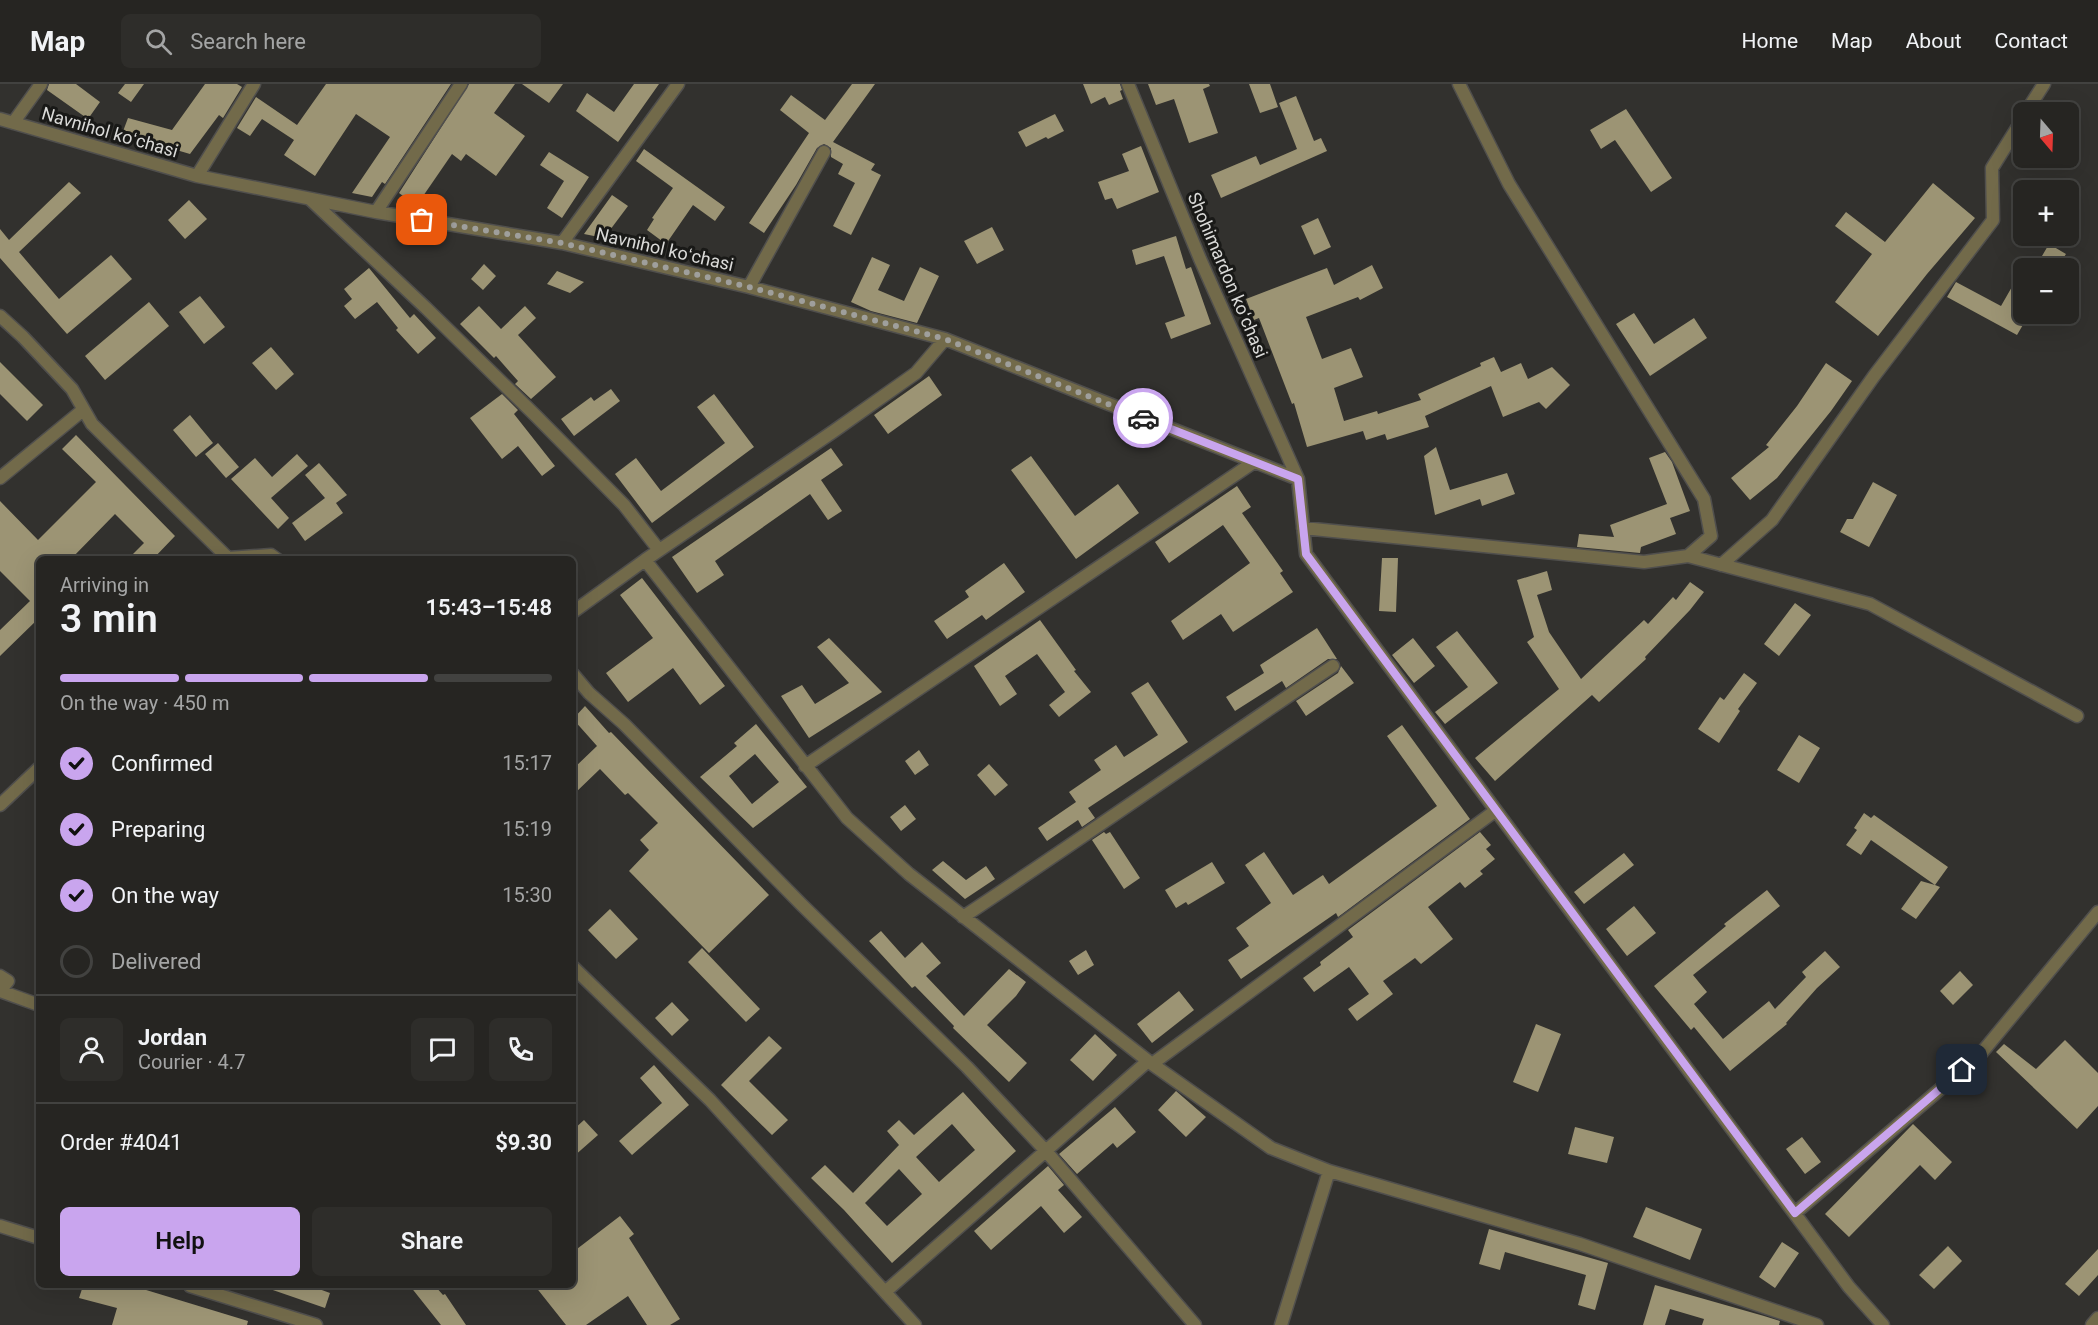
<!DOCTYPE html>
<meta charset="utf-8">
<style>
:root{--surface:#262522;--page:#2e2d2a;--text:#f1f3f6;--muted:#a4a5a5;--line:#424240;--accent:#c9a5ee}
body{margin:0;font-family:Roboto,sans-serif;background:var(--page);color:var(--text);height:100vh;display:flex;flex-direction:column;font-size:22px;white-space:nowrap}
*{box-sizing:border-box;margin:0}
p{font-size:20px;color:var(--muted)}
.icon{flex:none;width:33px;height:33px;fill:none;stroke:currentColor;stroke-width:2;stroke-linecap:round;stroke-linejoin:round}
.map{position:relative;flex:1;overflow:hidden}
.details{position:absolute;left:36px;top:472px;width:540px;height:732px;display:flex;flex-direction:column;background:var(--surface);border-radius:9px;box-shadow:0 6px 24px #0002,0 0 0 2px var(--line)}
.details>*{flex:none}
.needle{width:39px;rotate:161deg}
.buttons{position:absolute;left:2013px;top:18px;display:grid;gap:12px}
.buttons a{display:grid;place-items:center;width:66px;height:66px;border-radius:9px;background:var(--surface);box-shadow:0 6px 24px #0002,0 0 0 2px var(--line);font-size:30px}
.pin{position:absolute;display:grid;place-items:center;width:51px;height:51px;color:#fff;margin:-26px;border-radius:12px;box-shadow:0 3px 9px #0006}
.courier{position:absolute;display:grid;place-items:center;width:60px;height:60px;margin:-30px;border:4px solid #c9a5ee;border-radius:50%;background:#fff;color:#222;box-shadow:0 2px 8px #0007}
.head em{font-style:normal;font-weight:600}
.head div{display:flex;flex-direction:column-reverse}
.head{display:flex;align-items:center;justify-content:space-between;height:102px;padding:0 24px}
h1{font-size:39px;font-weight:600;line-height:45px}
.bar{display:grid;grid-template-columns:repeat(4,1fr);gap:9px 6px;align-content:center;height:72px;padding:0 24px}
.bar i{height:8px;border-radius:4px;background:var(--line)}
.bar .current{background:var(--accent)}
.bar p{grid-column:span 4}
.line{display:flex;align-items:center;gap:15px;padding:0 24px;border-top:2px solid var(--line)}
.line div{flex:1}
.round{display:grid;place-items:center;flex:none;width:63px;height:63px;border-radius:9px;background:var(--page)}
ol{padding:0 24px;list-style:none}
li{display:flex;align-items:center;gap:18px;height:66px}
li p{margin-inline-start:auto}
li .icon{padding:6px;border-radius:50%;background:var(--accent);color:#111;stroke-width:4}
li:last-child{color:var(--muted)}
li i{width:33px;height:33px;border:3px solid var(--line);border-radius:50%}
.primary-button{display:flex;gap:12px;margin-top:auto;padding:12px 24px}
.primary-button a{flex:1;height:69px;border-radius:9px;background:var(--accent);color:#111;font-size:24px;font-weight:600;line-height:69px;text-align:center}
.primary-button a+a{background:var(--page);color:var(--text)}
header{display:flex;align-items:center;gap:36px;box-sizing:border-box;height:84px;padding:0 30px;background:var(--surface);border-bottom:2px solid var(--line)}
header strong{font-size:28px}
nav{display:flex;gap:33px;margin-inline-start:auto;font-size:21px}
.search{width:420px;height:54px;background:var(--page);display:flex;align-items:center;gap:15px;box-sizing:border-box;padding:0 21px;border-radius:9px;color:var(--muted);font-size:22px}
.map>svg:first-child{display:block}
.building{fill:#9c9474;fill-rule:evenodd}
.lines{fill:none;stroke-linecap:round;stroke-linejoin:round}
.street-casing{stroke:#504f4d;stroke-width:15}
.street{stroke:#726a4a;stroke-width:12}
.done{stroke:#9f9f9c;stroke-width:6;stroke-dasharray:0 10.8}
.route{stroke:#c9a5ee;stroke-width:8}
.labels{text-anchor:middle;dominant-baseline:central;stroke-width:6;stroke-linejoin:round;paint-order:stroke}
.street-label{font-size:18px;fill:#dadad8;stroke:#191917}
</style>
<header>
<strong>Map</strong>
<div class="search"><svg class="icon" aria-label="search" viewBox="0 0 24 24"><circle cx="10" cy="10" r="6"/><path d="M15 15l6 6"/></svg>Search here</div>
<nav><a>Home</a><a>Map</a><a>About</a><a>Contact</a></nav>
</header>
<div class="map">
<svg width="2098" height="1241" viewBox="0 0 2098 1241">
<rect width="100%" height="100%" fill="#32312e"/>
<path class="building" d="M49,0H76L100,18L88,35L47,6Z
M125,0H144L131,18L118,9Z
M205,0H237L242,3L223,34L219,31L190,70L122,50L128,34L172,46Z
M326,0H451L385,100L382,98L372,113L352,109L390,53L356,30L315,92L284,71L294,56L262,35L250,52L237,44L256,13L297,41Z
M469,0H515L494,29L525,52L496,92L466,70L461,77L452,70L419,118L410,117L399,109Z
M522,0H563L549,19Z
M634,0H659L618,58L576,27L587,9L614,28Z
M852,0H875L833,58L875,80L871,86L881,91L851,151L833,142L855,99L838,90L843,80L831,73V64L824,60L817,64L796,101L764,149L749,139L809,49L780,26L791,11L825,36Z
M1083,0H1120L1122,6L1120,7L1123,15L1109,21L1105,13L1091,20Z
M1148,0H1209L1210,2L1203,5L1218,49L1189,59L1174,15L1156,21Z
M1249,0H1270L1278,23L1260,29Z
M1296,12L1314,57L1321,54L1327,67L1221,114L1211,91L1256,72L1260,81L1297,65L1279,19Z
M1626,25L1672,94L1651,108L1615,56L1601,65L1590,46Z
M1055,30L1064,47L1048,55L1046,53L1026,63L1018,48Z
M1141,62L1159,108L1117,125L1112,114L1105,116L1098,98L1129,87L1122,70Z
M644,65L725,123L715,137L693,121L666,160L647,146L654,135L652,134L673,104L636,77Z
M549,68L589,93L562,134L547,124L564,97L540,81Z
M69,98L81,109L19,168L59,215L111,171L132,195L67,250L0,174V145L9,156Z
M1933,99L1975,134L1927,190L1878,252L1835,218L1872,170L1835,142L1846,128L1885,158Z
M612,111L628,122L604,154L584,150Z
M189,116L207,135L185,155L168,136Z
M1318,134L1331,163L1314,171L1301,142Z
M992,143L1004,166L977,180L964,157Z
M1176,152L1186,185L1191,183L1211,240L1171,255L1165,239L1185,232L1164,172L1136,181L1132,166Z
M2049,160L2066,170L2057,184H2035Z
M872,173L890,181L878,206L904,217L920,183L939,192L917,239L871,227L851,218Z
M484,180L496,192L483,206L471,195Z
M1372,181L1383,204L1360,216L1358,213L1306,233L1322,275L1351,264L1363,293L1334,304L1344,337L1377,327L1378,330L1421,316L1418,310L1481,282L1480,279L1494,273L1501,288L1521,279L1528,295L1552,283L1570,301L1546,325L1539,318L1503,333L1491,302L1425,332L1429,343L1387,356L1385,350L1366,356L1363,347L1307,363L1294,319L1292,320L1259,234L1254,236L1246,215L1327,184L1334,201Z
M369,184L410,234L414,230L436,254L418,270L396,246L398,244L377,218L355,235L344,222L352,215L344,205Z
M557,187L584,198L570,209L547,200Z
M1956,198L2001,222L2013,201L2024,207V239L2017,251L1947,213Z
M200,212L225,243L204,260L179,228Z
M149,218L169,242L105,296L85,272Z
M479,222L501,245L525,222L536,234L518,251L556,293L531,315L515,300L518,297L496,272L494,274L460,240Z
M1634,229L1654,260L1694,234L1707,254L1650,292L1616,240Z
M271,263L294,290L276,306L252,279Z
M0,278L43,321L27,337L0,310Z
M1826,279L1852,297L1831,327L1777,394L1750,416L1731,394L1769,363L1766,361L1797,322Z
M929,292L942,311L888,350L874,331Z
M611,305L620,317L574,352L561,335L591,313L594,317Z
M502,310L518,326L514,330L555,382L542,392L518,362L502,375L470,334Z
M714,310L754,363L652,439L615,390L636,374L661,407L725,359L697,323Z
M190,331L213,359L196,373L173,346Z
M76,351L175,452L152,476H127L144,459L115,430L70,476H39V534L0,572V546L30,517L0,487V417L38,456L96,398L62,365Z
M218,359L239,383L226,394L205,370Z
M1436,363L1450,406L1507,389L1515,410L1482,422L1480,415L1435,431L1424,372Z
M831,364L843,381L821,396L842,427L828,436L810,410L715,477L724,491L697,509L672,473Z
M1665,368L1672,378L1690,427L1670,434L1676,450L1641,463L1640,469L1577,463L1579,450L1614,453L1610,441L1667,420L1649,374Z
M297,370L308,382L271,414L289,434L278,445L231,395L255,374L272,393Z
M1031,372L1075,432L1118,400L1139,429L1076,475L1011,386Z
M319,379L347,411L336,419L343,429L305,457L292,439L325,414L305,391Z
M1873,398L1897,411L1869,463L1840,448L1847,435H1853Z
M1237,402L1251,423L1242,429L1283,487L1280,489L1293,508L1233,548L1221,530L1183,556L1171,537L1250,479L1223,441L1169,479L1155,458Z
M1382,474H1398L1396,528L1379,527Z
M1004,479L1025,508L986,536L982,531L947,555L934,537L969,513L965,507Z
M1547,487L1552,506L1537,511L1549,548L1581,595L1644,536L1648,540L1673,513L1676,516L1690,498L1704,508L1690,526L1645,573L1646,575L1599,618L1592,611L1495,697L1475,674L1559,605L1527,558L1534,553L1517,496Z
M642,494L725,602L700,621L673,584L628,618L606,589L653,554L620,511Z
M1795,519L1811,531L1779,572L1764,560Z
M1040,536L1076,586L1074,587L1091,608L1059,633L1049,621L1065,608L1037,570L1005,592L1017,610L1000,622L974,582Z
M1317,544L1337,575H1328L1286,604L1282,597L1235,627L1226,613L1264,589L1260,581Z
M1457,547L1498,599L1445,640L1435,628L1468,603L1436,563Z
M829,554L882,608L809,654L781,612L802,601L815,620L849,599L817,563Z
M1413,554L1435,582L1414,599L1392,571Z
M1341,582L1354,599L1306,632L1296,617L1338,589Z
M1744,589L1757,599L1738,625L1740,627L1719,659L1698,645L1720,613L1724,616Z
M1148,598L1188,658L1088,724L1095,734L1082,743L1078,736L1047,757L1038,744L1076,718L1069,708L1101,686L1094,676L1116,661L1124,673L1158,651L1131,609Z
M585,622L609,649L611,648L769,811L709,869L629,787L649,766L640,756L658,739L628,709L625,711L600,685L573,711V685L597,662L573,635Z
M756,640L807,703L753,744L700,693L737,662L734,659ZM755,670L779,698L752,720L729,692Z
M1402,641L1470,735L1338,833L1336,829L1241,895L1228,876L1249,862L1236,844L1271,819L1245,781L1264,768L1293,811L1323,791L1329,800L1437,722L1387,652Z
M1799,651L1820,664L1799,699L1777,686Z
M919,666L929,681L915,691L905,677Z
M989,680L1008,701L995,712L977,691Z
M905,721L916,735L901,747L890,733Z
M1864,729L1871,734L1874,731L1948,783L1935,801L1940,803L1916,835L1901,825L1921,797L1935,801L1871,756L1861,771L1846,761L1857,746L1854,744Z
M1104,748L1106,750L1110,748L1140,794L1124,805L1092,756Z
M1480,748L1491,761L1486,765L1495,775L1480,787L1483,790L1465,804L1460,798L1428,823L1453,855L1421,880L1415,874L1383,897L1393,910L1357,937L1348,925L1369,910L1349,883L1314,908L1303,894L1321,881L1320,878L1353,853L1348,846Z
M1624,769L1634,781L1584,820L1574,808Z
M943,777L966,796L986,782L995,795L965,815L932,786Z
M1212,778L1225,799L1188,821L1186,818L1176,824L1165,806Z
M1767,806L1780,822L1693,891L1707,908L1694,920L1723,955L1769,917L1775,925L1806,893L1802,888L1825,867L1840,883L1817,904L1786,939L1787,940L1730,987L1694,943L1691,946L1654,902L1726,842L1724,840Z
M1634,822L1656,849L1627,872L1606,845Z
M610,825L638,855L616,875L588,846Z
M881,847L905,874L922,858L941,879L926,892L964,932L1009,885L1026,898L1016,912L987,941L1027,979L1009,998L953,944L954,942L915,902L912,904L869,857Z
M702,864L760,925L746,938L688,878Z
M1086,866L1094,881L1078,891L1069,877Z
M1960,887L1973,901L1953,921L1940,907Z
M1179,907L1194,926L1152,959L1137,940Z
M672,918L689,936L672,952L655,934Z
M1536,940L1561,950L1538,1008L1513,998Z
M1095,950L1117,971L1093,997L1070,976Z
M769,952L782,964L749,997L788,1036L772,1051L721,1001Z
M2065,956L2098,989V1022L2077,1045L1996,968L2004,960L2036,985Z
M654,981L689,1021L632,1071L619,1057L662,1019L640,994Z
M1176,1007L1206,1033L1186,1053L1158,1026Z
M963,1008L1016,1067L892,1179L844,1126L811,1094L825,1081L853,1109L899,1061L887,1047L899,1036L914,1051ZM952,1040L975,1066L939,1098L916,1073ZM899,1085L922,1110L887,1142L865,1119Z
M1115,1023L1136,1048L1117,1064L1113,1059L1077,1090L1059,1070Z
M584,1036L598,1051L573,1073V1046Z
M1913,1040L1952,1078L1935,1096L1920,1081L1849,1153L1825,1130Z
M1575,1043L1614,1053L1607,1079L1568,1070Z
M1802,1053L1821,1078L1805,1090L1786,1065Z
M1048,1082L1064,1101L1058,1106L1082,1133L1064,1149L1041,1122L991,1166L974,1147Z
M1646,1123L1702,1145L1690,1176L1633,1153Z
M620,1132L634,1150L629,1154L680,1235L670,1241H647L628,1212L586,1241H566L535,1202H573V1168Z
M1489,1145L1608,1179L1595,1226L1578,1221L1586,1191L1505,1168L1500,1186L1479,1180Z
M1782,1158L1799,1169L1775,1204L1759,1193Z
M1948,1162L1962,1177L1934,1205L1919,1191Z
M2098,1165V1191L2079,1212L2065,1200Z
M1655,1201L1764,1232L1780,1237L1779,1241H1702L1704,1235L1670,1225L1665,1241H1643Z
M83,1202H133L248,1237L247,1241H112L117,1224L79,1214Z
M268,1202H321L319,1205L330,1209L325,1224L267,1204Z
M410,1202H435L443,1211L445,1210L466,1241H441Z"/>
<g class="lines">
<defs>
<path id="street" d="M1128,0L1200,175L1298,395L1306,470L1849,1203L1883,1241
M1459,0L1509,100L1704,415L1711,452L1688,472
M2026,28L2044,0
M0,35L197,92L376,128L562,159L749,203L945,255L1298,395
M13,39L41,0
M197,92L254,0
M311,116L426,224L536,332L624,421L659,466
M376,128L461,0
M562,159L678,0
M749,203L824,68
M0,232L23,253L72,305L92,340L228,474L271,471L278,476
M0,394L83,326
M1303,444L1644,478L1688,472L1870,520L2077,632
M645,476L847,734L909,790L1152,980L1271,1064L1329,1087
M1721,481L1772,436L1874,292L1993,136L1992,84L2024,33
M573,528L645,476L834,347L916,289L945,255
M573,590L589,609L624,640L801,820L967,983L1045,1066L1195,1241
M805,682L1254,378
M0,721L39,684
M963,833C1087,751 1209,665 1333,582
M573,883L710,1016L915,1241
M0,892L8,897L0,907
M0,907L39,921
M1152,980L1495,727
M1795,1129L1979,972L2098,828
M0,1142L39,1154
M190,1202L316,1241
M885,1208L1148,977
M1281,1241L1329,1087L1580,1160L1817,1241
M2092,1241L2098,1234"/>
</defs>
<use href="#street" class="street-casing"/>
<use href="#street" class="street"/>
</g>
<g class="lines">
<path class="done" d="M422,136L562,159L749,203L945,255L1143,334"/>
<path class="route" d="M1143,334L1298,395L1306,470L1795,1129L1962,986"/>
</g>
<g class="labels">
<g class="street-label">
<text transform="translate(110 48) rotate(16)">Navnihol koʻchasi</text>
<text transform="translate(665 165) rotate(13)">Navnihol koʻchasi</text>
<text transform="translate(1228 191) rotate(67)">Shohimardon koʻchasi</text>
</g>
</g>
</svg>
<div class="buttons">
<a><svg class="needle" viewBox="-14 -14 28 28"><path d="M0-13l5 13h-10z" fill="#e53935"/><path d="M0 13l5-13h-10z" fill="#a4a5a5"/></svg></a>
<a>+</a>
<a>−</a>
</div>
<div class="pin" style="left:422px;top:136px;background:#ea580c"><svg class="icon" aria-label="bag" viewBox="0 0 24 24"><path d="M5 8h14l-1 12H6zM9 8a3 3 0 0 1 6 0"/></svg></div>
<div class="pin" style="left:1962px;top:986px;background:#1f2937"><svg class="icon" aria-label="home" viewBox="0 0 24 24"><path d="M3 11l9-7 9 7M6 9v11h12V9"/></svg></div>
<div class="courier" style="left:1143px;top:334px"><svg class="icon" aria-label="car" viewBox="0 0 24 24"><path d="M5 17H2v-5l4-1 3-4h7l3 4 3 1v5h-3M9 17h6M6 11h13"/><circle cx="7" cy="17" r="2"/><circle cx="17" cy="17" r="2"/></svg></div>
<section class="details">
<div class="head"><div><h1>3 min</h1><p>Arriving in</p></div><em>15:43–15:48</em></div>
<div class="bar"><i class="current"></i><i class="current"></i><i class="current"></i><i></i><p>On the way · 450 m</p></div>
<ol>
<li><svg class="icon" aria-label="check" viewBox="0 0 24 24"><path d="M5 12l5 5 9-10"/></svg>Confirmed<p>15:17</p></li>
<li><svg class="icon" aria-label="check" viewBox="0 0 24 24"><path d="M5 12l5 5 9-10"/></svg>Preparing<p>15:19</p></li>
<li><svg class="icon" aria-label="check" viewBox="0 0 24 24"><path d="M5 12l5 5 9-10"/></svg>On the way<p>15:30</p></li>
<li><i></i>Delivered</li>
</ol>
<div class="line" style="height:108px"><a class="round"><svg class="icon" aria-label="person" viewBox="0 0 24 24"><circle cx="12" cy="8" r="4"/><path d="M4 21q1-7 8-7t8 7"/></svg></a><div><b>Jordan</b><p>Courier · 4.7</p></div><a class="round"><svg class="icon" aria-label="chat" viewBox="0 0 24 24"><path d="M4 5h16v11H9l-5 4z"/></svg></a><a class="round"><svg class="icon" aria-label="phone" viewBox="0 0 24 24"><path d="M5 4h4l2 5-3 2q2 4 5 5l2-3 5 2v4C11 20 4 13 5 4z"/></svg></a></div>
<div class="line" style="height:78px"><div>Order #4041</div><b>$9.30</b></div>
<div class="primary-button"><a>Help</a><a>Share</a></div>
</section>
</div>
